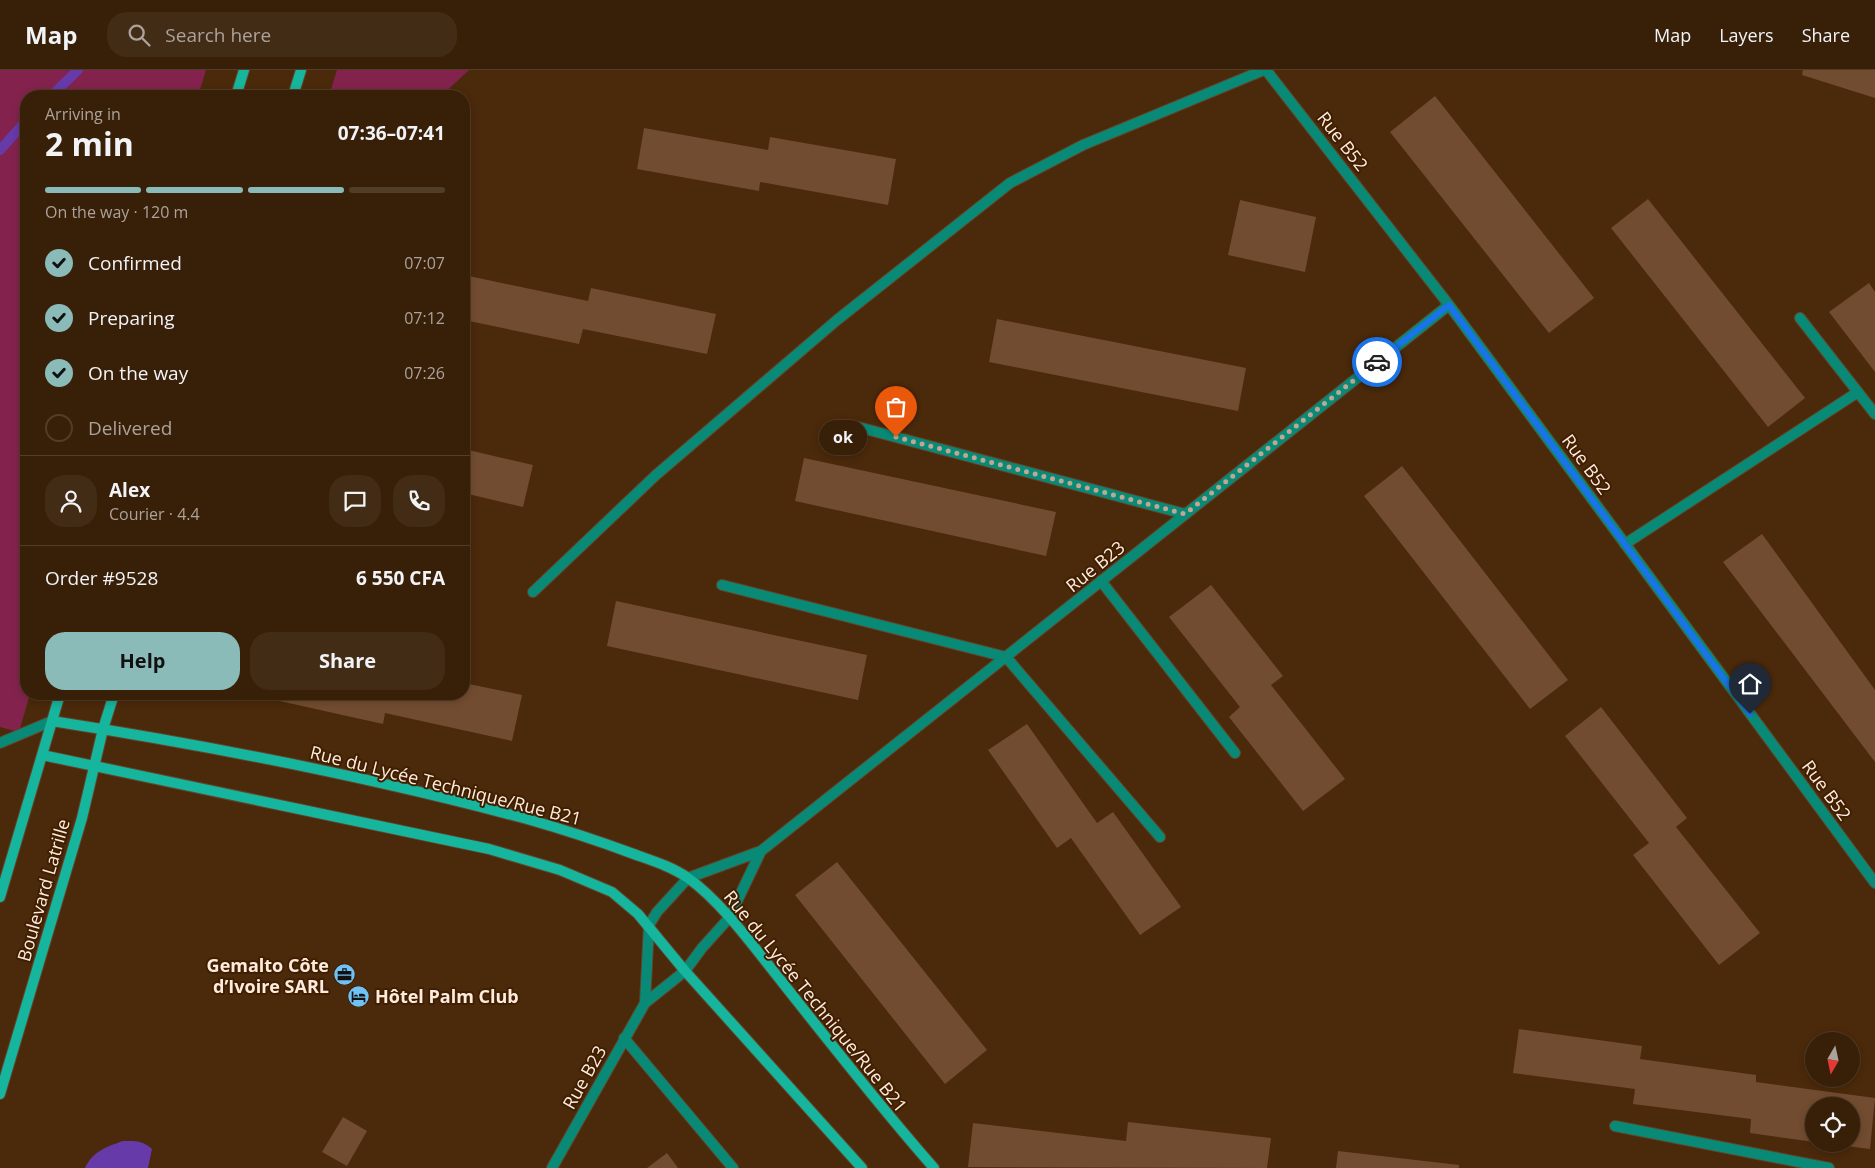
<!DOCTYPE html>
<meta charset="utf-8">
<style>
:root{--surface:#381f08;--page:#432c16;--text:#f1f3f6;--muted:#aba29c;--line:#523d29;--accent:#8bbbb9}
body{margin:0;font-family:"Open Sans",sans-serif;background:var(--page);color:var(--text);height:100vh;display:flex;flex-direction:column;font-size:19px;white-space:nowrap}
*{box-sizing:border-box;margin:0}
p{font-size:16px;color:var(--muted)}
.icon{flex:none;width:28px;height:28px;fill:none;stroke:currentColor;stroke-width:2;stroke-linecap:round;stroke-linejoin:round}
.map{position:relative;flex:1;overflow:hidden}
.details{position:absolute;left:20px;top:20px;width:450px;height:610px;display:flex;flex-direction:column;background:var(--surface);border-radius:20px;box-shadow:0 2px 8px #0003,0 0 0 1px var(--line)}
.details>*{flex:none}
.needle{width:32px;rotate:189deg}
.controls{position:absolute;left:1805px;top:962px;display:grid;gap:10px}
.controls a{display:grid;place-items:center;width:55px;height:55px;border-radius:50%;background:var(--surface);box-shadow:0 2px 8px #0003,0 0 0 1px var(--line);font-size:25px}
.pin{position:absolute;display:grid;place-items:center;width:42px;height:42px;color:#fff;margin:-51px -21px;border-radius:50% 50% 50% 0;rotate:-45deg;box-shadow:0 0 5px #0007}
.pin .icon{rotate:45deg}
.courier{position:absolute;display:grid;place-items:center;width:50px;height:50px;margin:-25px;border:4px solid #1a73e8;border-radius:50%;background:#fff;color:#222;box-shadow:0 1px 6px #0007}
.bubble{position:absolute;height:35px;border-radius:18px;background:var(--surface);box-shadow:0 2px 8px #0003,0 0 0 1px var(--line);font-size:16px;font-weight:700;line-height:35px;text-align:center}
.head em{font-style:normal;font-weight:700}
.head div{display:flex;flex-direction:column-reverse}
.head{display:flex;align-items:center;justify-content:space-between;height:85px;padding:0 25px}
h1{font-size:32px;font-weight:700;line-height:38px}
.bar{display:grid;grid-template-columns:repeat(4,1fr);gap:8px 5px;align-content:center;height:60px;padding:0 25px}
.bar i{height:6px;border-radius:4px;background:var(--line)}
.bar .selected{background:var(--accent)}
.bar p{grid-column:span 4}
.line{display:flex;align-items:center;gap:12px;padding:0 25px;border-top:1px solid var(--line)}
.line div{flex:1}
.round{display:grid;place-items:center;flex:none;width:52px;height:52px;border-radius:20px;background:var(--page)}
ol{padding:0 25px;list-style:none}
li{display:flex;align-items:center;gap:15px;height:55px}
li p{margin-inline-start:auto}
li .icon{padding:5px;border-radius:50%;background:var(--accent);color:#111;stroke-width:4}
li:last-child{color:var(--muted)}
li i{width:28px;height:28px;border:2px solid var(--line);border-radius:50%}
.cta{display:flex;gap:10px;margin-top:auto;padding:10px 25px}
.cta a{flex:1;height:58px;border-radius:20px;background:var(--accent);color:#111;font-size:20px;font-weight:700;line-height:58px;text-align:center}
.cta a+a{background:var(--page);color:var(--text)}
header{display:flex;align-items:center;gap:30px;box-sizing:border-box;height:70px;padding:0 25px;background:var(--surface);border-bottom:1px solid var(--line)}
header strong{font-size:24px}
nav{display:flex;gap:28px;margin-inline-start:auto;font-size:18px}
.search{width:350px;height:45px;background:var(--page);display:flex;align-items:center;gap:12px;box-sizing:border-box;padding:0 18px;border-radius:20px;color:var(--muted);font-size:19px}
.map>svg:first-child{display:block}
.green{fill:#83234d}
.water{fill:#673aa9}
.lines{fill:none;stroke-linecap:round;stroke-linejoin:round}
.stream{stroke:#673aa9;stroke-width:10}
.building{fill:#724c30}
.lane-casing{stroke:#644429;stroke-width:12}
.street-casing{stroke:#644429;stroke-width:12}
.secondary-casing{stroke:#644429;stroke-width:12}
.lane{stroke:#088a77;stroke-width:10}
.street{stroke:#088a77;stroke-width:10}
.secondary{stroke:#16b59d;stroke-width:10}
.done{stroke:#bfa794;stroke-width:5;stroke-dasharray:0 9}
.route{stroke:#1a73e8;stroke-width:6}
.labels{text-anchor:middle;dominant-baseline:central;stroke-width:4;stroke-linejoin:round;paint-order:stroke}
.street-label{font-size:18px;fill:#feebde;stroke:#401f01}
.poi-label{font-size:18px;font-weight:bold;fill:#feebde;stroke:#401f01;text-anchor:end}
</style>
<header>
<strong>Map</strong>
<div class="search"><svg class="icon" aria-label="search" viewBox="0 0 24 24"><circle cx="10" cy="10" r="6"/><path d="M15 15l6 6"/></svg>Search here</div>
<nav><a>Map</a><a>Layers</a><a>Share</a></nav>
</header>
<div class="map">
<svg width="1875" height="1098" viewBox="0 0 1875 1098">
<rect width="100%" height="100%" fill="#4b290b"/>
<path class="green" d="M0,0H206L198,26H26V624H30L19,662L0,657Z
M337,0H469L441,26H329Z"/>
<path class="water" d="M123,1071C135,1071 142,1070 152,1079L148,1098H85C93,1081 106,1077 123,1071Z"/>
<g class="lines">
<path class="stream" d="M51,26L78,0
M0,80L26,51"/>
</g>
<path class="building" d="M1803,0H1875V28L1802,5Z
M1435,26L1594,228L1549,263L1390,62Z
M644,58L768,80L770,67L896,89L888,135L760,112L759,121L637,99Z
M1648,129L1805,328L1768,357L1611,158Z
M1240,130L1316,147L1305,202L1228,185Z
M464,205L588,231L591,218L716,244L707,284L583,259L579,274L464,250Z
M1869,213L1875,222V302L1829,242Z
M997,249L1246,298L1238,341L989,292Z
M464,379L533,395L523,437L464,423Z
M804,388L1056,442L1046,486L795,431Z
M1402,396L1568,610L1530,639L1364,426Z
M1762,464L1875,620V692L1723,492Z
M1211,515L1283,606L1271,615L1345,709L1303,741L1229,647L1240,637L1169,547Z
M616,531L867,585L858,630L607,576Z
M464,613L522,625L512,671L385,643L383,654L257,626V624H464Z
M1601,637L1687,748L1676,757L1760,863L1719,895L1633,785L1649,773L1565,666Z
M1027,654L1097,753L1113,742L1181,837L1140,865L1071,768L1057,778L988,680Z
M837,792L987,980L945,1014L795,825Z
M1519,959L1642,976L1640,989L1756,1005V1012L1875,1028L1870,1079L1838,1075L1851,1074V1036H1814V1072L1750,1063L1751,1049L1633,1034L1635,1019L1513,1003Z
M343,1047L367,1061L347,1096L322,1082Z
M1128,1052L1271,1068L1267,1098L968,1097L973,1053L1126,1071Z
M1338,1081L1459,1095V1098H1336Z
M667,1083L678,1098H647Z"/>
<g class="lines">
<defs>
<path id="lane" d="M1800,248L1875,344
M858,357L1185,444
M1625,474L1858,322
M1101,511L1235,683
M722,515L1006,587L1160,767
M533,522L656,405L837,250L1010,113L1083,75L1264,0
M0,673L52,651
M624,968L733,1098
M1615,1056L1829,1098"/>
<path id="street" d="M1266,0L1449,235L1875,813
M645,933L649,855L657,842L688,808L761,781L1449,235
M552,1098L645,933L685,901L702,878L729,848L761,781"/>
<path id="secondary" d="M236,26L244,0
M293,26L301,0
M52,651C211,676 371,707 527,749C562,759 596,770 631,783C650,790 671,796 688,808C722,832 756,880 782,912C832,975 881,1038 934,1098
M42,685L489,779L560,800L612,822L638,844L685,901L862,1098
M0,827L60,624
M0,1024L82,748L103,659L114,624"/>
</defs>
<use href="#lane" class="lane-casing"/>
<use href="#street" class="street-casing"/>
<use href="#secondary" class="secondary-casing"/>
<use href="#lane" class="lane"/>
<use href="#street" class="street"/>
<use href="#secondary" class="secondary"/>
</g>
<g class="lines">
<path class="done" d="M896,367L1185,444L1377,292"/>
<path class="route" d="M1377,292L1449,235L1750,644"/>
</g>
<defs>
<symbol id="office-disc" viewBox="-11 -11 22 22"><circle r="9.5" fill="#70c1f4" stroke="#401f01"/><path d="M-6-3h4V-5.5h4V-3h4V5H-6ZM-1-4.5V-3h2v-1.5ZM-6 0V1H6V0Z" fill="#111"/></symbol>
<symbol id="hotel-disc" viewBox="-11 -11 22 22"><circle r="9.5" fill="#70c1f4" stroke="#401f01"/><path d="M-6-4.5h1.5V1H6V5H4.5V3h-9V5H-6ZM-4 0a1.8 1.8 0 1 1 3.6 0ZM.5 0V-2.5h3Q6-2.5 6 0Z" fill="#111"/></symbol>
</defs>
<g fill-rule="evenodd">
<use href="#office-disc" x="332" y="892" width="25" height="25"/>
<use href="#hotel-disc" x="346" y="914" width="25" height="25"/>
</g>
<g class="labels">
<g class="street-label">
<text transform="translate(1343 71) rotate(52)">Rue B52</text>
<text transform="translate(1587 394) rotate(54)">Rue B52</text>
<text transform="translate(1095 496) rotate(-39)">Rue B23</text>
<text transform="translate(446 715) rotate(14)">Rue du Lycée Technique/Rue B21</text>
<text transform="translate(1827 720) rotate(54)">Rue B52</text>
<text transform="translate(43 820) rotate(-74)">Boulevard Latrille</text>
<text transform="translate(816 931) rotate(51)">Rue du Lycée Technique/Rue B21</text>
<text transform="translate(584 1007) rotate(-61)">Rue B23</text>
</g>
<g class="poi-label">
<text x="329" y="895">Gemalto Côte<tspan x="329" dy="21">d’Ivoire SARL</tspan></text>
<text x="375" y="926" text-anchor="start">Hôtel Palm Club</text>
</g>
</g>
</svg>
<div class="controls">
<a><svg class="needle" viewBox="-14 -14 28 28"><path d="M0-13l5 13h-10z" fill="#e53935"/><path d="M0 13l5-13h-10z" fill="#aba29c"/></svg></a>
<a><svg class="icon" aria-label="locate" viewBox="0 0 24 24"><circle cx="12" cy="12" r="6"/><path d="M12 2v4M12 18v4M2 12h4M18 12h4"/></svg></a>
</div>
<div class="pin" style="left:896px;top:367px;background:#ea580c"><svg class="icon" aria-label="bag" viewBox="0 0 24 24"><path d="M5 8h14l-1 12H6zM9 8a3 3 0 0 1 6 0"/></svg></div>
<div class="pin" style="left:1750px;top:644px;background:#1f2937"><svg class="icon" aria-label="home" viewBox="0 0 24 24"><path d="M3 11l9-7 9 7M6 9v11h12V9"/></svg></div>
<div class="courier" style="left:1377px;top:292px"><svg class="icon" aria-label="car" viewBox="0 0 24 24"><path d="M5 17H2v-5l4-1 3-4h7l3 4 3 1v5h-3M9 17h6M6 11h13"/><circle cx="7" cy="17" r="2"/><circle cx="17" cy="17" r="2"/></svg></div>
<div class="bubble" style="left:819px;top:350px;width:48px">ok</div>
<section class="details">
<div class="head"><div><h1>2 min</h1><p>Arriving in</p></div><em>07:36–07:41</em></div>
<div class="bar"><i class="selected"></i><i class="selected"></i><i class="selected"></i><i></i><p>On the way · 120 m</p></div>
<ol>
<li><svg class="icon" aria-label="check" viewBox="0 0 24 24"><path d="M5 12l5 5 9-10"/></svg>Confirmed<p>07:07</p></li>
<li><svg class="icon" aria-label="check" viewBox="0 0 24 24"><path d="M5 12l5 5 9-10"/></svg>Preparing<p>07:12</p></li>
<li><svg class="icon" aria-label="check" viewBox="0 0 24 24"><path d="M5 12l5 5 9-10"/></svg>On the way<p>07:26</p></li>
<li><i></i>Delivered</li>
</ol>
<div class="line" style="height:90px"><a class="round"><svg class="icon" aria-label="person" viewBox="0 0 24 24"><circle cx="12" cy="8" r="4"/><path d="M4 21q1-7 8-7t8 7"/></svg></a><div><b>Alex</b><p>Courier · 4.4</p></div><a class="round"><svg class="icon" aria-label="chat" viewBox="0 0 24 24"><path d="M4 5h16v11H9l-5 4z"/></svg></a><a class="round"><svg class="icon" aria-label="phone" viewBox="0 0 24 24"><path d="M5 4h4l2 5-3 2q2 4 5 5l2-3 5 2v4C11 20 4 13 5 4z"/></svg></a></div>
<div class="line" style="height:65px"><div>Order #9528</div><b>6 550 CFA</b></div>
<div class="cta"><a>Help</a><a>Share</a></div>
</section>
</div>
